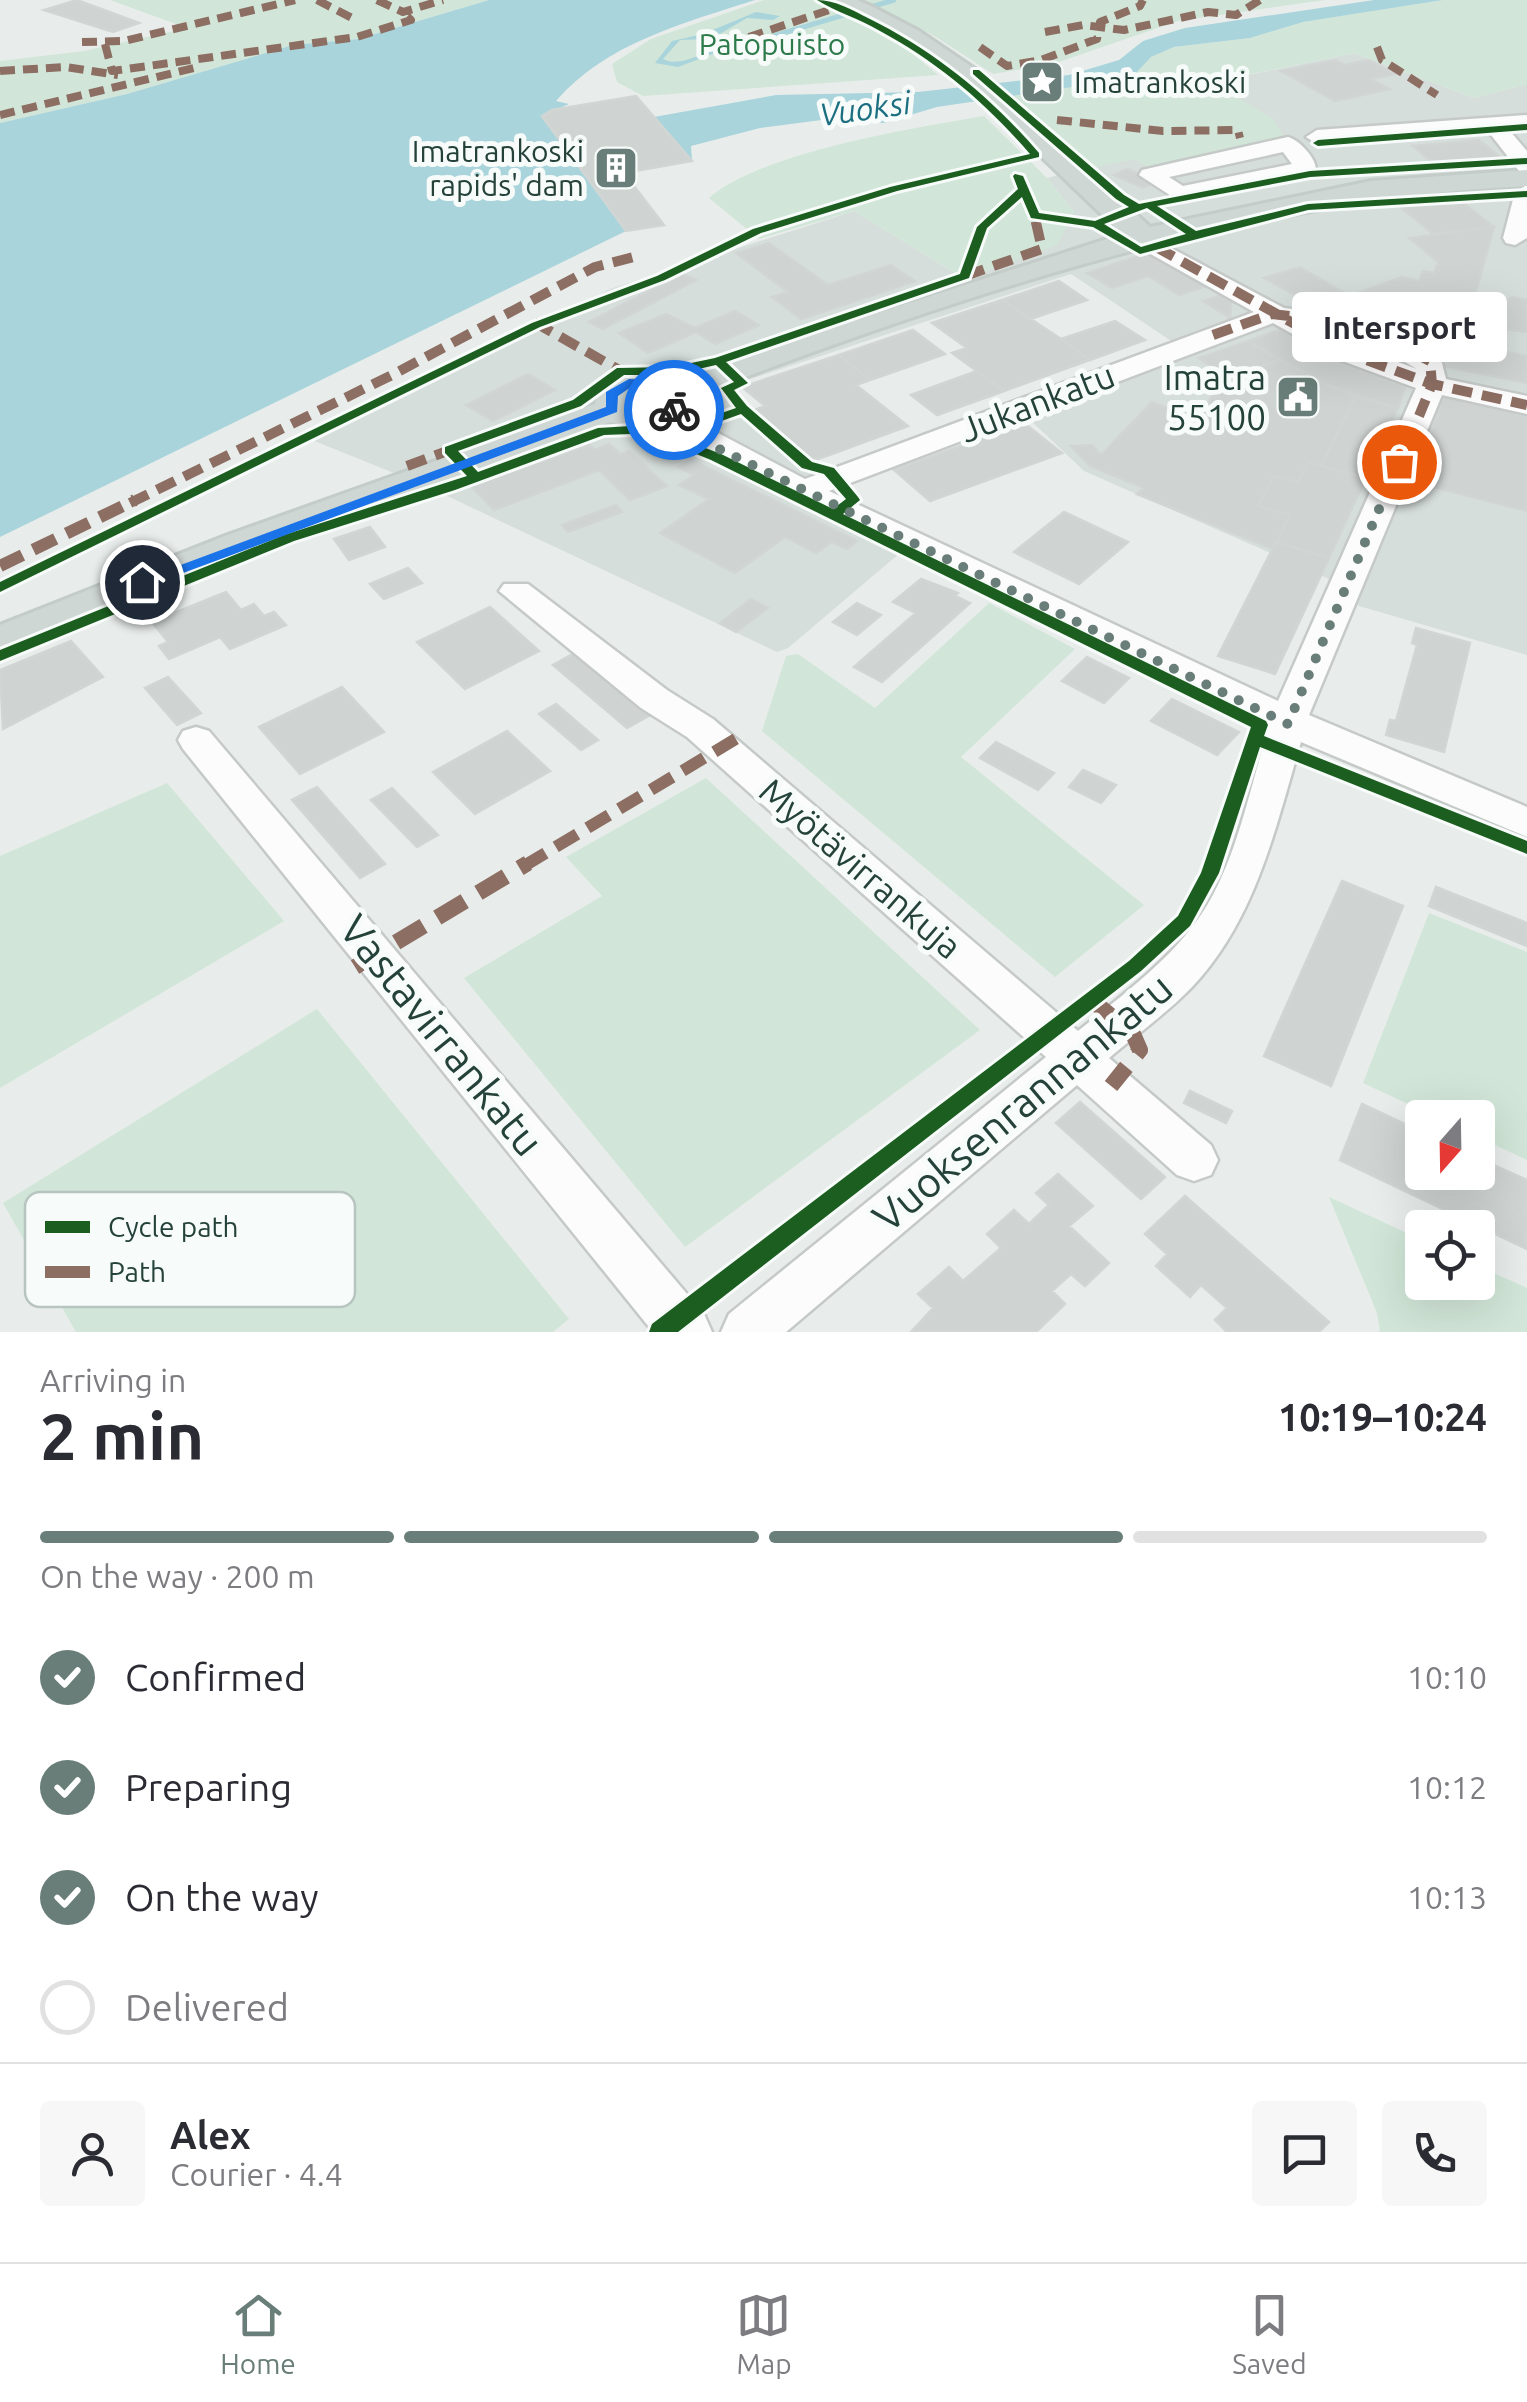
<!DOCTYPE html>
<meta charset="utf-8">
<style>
:root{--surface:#fff;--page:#f7f7f7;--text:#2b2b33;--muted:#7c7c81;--line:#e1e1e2;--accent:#697e78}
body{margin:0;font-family:Ubuntu,sans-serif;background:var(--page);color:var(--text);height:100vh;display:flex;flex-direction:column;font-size:38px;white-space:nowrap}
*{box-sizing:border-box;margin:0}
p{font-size:32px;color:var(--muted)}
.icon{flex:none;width:55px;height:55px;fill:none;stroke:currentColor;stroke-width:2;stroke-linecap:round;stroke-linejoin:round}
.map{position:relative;height:1332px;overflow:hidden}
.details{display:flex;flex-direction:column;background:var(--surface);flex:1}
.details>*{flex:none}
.needle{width:65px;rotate:200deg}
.tools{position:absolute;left:1405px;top:1100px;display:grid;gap:20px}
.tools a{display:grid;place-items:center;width:90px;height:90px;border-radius:10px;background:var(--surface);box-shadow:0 10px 40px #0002;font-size:50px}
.pin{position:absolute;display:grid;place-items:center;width:85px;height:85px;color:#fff;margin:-42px;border:5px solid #fff;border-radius:50%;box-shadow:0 2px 10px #0007}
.courier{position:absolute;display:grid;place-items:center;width:100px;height:100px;margin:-50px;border:8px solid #1a73e8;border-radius:50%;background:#fff;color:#222;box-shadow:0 2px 12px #0007}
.bubble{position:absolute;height:70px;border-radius:10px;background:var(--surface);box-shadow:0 10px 40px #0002;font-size:32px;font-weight:700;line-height:70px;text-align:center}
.headline em{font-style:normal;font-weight:700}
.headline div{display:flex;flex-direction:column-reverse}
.headline{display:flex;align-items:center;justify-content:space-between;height:170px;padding:0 40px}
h1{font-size:65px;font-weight:700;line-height:75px}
.bar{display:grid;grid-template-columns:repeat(4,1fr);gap:15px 10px;align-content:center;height:120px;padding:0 40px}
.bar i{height:12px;border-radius:8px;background:var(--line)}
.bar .selected{background:var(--accent)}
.bar p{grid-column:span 4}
.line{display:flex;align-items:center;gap:25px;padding:0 40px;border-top:2px solid var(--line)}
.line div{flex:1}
.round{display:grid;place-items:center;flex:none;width:105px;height:105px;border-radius:10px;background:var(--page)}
ol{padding:0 40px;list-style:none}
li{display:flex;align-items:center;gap:30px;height:110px}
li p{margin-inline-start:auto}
li .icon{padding:10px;border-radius:50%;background:var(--accent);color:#fff;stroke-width:4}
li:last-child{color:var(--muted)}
li i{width:55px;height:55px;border:5px solid var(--line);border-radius:50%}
.menu{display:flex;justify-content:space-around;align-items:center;height:140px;border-top:2px solid var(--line);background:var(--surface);font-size:28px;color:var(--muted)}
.menu a{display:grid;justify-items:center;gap:5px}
.menu .selected{color:var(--accent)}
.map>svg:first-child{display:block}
.built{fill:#d6dedb}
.green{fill:#d1e6d8}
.water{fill:#a9d4db}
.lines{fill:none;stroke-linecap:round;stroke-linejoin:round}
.stream{stroke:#a9d4db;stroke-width:5}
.building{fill:#cfd4d2;stroke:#d1d6d4;stroke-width:2.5}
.minor-casing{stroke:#c5cac8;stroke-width:5}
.major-casing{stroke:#c3ccc9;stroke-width:6}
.minor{fill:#fcfcfc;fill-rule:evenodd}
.major{fill:#cfd7d5;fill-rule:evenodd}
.quiet-far3{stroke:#8d6e63;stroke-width:8;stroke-dasharray:15 8;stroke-linecap:butt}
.quiet-far2{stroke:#8d6e63;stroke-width:10;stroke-dasharray:20 10;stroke-linecap:butt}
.quiet-far1{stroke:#8d6e63;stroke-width:12;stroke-dasharray:25 12;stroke-linecap:butt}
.quiet{stroke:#8d6e63;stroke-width:16;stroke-dasharray:32 16;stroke-linecap:butt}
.cycleway-casing{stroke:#f7fbf9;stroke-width:6}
.cycleway{fill:#1b5e20;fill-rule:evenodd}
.route{fill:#1a73e8}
.done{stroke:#697e78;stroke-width:10;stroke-dasharray:0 18}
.labels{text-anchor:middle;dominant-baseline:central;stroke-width:10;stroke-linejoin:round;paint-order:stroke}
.far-park-label{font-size:30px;fill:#2d7a4b;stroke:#f7fbf9}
.far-poi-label{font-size:30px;fill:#24423a;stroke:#f7fbf9;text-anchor:start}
.far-water-label{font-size:32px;font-style:italic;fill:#1c6f80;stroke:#f7fbf9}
.poi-label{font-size:35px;fill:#24423a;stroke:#f7fbf9;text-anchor:end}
.street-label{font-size:35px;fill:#24423a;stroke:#f7fbf9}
.near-street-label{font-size:42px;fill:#24423a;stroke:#f7fbf9}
.key{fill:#f7fbf9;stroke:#b8c4c0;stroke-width:2.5}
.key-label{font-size:28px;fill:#24423a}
</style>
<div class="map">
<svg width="1527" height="1332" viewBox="0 0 1527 1332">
<rect width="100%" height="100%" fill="#e8edeb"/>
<path class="built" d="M1354,53L1474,98L1527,84V655L1359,606L1336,582L1084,471L1026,416L1189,353L1071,274L720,389L900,553L788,648L777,652L426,486L312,440L610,289L854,211L965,279L1074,212L1047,178L1273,119L1210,83Z"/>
<path class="green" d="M110,0H489L358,39L293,45L127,94L0,123V61L84,51L187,28Z
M764,0C779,0 796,0 811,0C858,8 903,45 938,75L643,96L617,82L612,64L651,39Z
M865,0H890L881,4L898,0H1325L1178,21L1053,64L993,74L936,37Z
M1443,0H1527V84L1474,98L1354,53L1212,82L1273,119L1288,144L1158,172L1133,159L1088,169L1054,144L1012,94L1079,86L1137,72L1151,57L1174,47L1250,38L1303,22Z
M984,116L1047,178L1074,212L1057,245L965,279L854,211L759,239L709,198C762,152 913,128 984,116Z
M989,603L1075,649L961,757L1144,905L1055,977L762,731L786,656L798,654L875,708Z
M706,778L980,1030L685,1247L464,978L602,896L566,857Z
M167,783L284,921L0,1088V856Z
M1429,913L1527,952V1160L1478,1137V1118L1436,1117L1363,1083Z
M317,1009L569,1319L553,1332H76L3,1203Z
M1329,1197L1422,1240V1282H1478V1266L1527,1288V1332H1380L1377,1313Z"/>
<path class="water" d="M489,0H755C684,23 606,43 556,101L569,104L542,116L626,231L0,537V123L127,94L293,45L358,39Z
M1374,0H1443L1303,22L1250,38L1174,47L1151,57L1137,72L1079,86L937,107L883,123L829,119L760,128L691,146L692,161L654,117L776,95L918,92L1069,75L1119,60L1143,41L1185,28Z
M756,12L780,16L773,20L747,18L711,39L680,40L663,59C682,69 703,49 723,50L678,67L655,63L672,41L703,34Z"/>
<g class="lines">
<path class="stream" d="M743,45L894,0"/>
</g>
<path class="building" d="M77,0L139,23L113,32L44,10Z
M1335,60L1345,65L1369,60L1395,74L1371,79L1390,89L1335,101L1281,71Z
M636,96L692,161L624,173L664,225L626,231L542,116L552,110Z
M1479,140L1500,157L1433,163L1413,146Z
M1127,169L1156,182L1143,188L1114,175Z
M1457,198L1494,227L1433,234L1398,205Z
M1494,227L1473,302L1386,335L1334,316L1365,305L1349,296L1402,277L1419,281L1423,271L1434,273L1438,262L1409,238Z
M769,243L828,285L891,265L915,281L801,319L772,297L788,292L736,253Z
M1150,252L1207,286L1179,295L1148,276L1112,288L1087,273Z
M1300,267L1365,305L1334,316L1264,278Z
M682,274L696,280L603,329L589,322Z
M1059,281L1087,300L1030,319L1002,300Z
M1232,292L1230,318L1203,301Z
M1512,297L1527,300V332L1460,323Z
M1002,300L1061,339L1090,360L1004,391L952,353L967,348L932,323Z
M735,311L759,325L715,344L696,332L648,353L619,333L666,314L695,328Z
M1115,321L1145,340L1090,360L1061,339Z
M913,330L945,354L870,380L839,355Z
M1280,330L1337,362L1405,387L1398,408L1328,386L1248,341Z
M1449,340L1527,356V383L1443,366Z
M1248,341L1279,360L1229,378L1199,358Z
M839,355L870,380L856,385L908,426L810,462L752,411L765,406L742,387Z
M1279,360L1355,397L1321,466L1308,462L1298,482L1274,476L1258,506L1290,515L1273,549L1137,494L1144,488L1090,466L1071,446L1092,445L1101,455L1152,402L1199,421L1219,382Z
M977,371L1004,391L937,415L911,395Z
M528,374L555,390L493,421L466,405Z
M1445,394L1527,414V511L1413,482Z
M1355,397L1398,408L1366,478L1321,466Z
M1024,423L1062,453L930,501L894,470Z
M609,444L620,454L629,451L667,486L630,500L599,470L494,510L470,485L590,445L595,450Z
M690,459L857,541L847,549L832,542L816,553L785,537L735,573L660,533L709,499L679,485L694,475L678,467Z
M1308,462L1366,478L1329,558L1276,542L1290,515L1258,506L1274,476L1298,482Z
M616,505L622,512L568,532L562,525Z
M1064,512L1128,542L1079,584L1014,552Z
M370,527L385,547L349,560L334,539Z
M1276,542L1329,558L1275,674L1218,656Z
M408,568L422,583L384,599L370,584Z
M921,579L958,593L955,596L970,603L882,682L854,667L916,613L893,602Z
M226,592L241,610L254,604L264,616L274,612L286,625L230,649L220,637L169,659L159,646L168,642L152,622Z
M751,599L768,608L736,632L720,623Z
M857,603L881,615L857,635L833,622Z
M490,607L539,651L465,689L417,642Z
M1416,628L1470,643L1444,752L1386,735L1390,720L1396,721L1417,645L1412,643Z
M71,641L103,677L3,729L0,670Z
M578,651L652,714L627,728L553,665Z
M1087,657L1129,678L1104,703L1062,681Z
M168,677L201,713L177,725L145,688Z
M342,687L384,732L300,774L259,727Z
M1172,699L1239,732L1217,755L1151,721Z
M556,704L598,740L581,750L539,714Z
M507,731L550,771L475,814L433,772Z
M996,742L1054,773L1038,790L980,758Z
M1083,770L1116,785L1101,803L1069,787Z
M317,787L385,864L360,878L292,800Z
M392,788L438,835L417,847L371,800Z
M1342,881L1403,906L1331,1086L1264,1056Z
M1436,887L1527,923V946L1429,906Z
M1190,1091L1232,1111L1226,1123L1184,1103Z
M1080,1102L1165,1177L1141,1199L1056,1123Z
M1362,1104L1422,1132V1172H1478V1158L1527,1180V1249L1340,1160Z
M1058,1174L1093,1206L1069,1226L1109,1263L1085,1286L1071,1274L1052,1291L1065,1304L1036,1332H911L933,1308L918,1294L949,1267L963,1281L1001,1248L987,1234L1014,1210L1029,1224L1049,1205L1036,1193Z
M1185,1196L1329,1322L1319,1332H1227L1215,1320L1227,1308L1201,1285L1190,1297L1156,1266L1167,1254L1145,1234Z"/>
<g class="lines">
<defs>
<path id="minor" d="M1527,115V129L1509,130L1527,151V173L1519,171L1488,131L1317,144L1306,137L1317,130Z
M1288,137C1300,140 1320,162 1315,173L1179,201L1139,175L1142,170ZM1283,152L1292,164L1183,186L1169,177Z
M1527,185V238L1515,245L1506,243L1503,238L1515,192Z
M1156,240L1284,308L1367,318L1440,355L1446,379L1527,396V414L1442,395L1309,715L1527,807V837L1301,742C1275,829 1256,919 1192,987C1167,1013 1136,1035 1109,1058L1211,1145L1218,1160L1211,1175L1194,1181L1177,1175L1077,1085L786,1332H721L729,1314L1046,1057L687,737L641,708L499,591L504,584H528L667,690L713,719L1078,1031C1120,997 1164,965 1196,922C1236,868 1249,789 1269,727L791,498L703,452L653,415L667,406L805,479L1254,312L1147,252L1144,247ZM1273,323L1337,359L1416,388L1278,701L829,491ZM1321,328L1352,331L1417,369L1357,347Z
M196,727L209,731L704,1314L712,1332H653L183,749L178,740L183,731Z"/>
<path id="major" d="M827,0H857L871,6L919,31L988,78L1150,227L1371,181L1527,170V186C1238,200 965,295 696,395L698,403C678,433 642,434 610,422L253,552L0,655V625L225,536L595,404L599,388C624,371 650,366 678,378L1122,234L970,88L903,41ZM652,392L663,401L648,409L630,404L629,399Z"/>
</defs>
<use href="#minor" class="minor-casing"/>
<use href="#major" class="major-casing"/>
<use href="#minor" class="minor"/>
<use href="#major" class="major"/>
<path class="quiet-far3" d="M317,0L356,20
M377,0L403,12L443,0
M1045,32L1083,25L1124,30L1208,12L1236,15L1260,0
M82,42L124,41L295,0
M105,44L112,71L357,37L411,20L403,12
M980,47L1007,66L1041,60L1097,39L1100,22L1140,6L1143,0
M1377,47L1382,60L1437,95
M738,52L736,44L743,39L838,7
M0,71L65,67L118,75
M0,115L198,67
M1057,120L1163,131L1238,130L1240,138
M1035,216L1036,220"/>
<path class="quiet-far2" d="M1156,247L1347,353L1432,384L1527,405
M965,276L1042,249L1035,218
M534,322L621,371
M1213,335L1272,314L1358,324L1430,361L1432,384L1419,416
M407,466L450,450
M130,503L394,374L595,267L634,257"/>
<path class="quiet-far1" d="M0,566L135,500
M524,866L739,737"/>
<path class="quiet" d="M355,967L528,863
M1089,998L1133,1034L1140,1050L1111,1086"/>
<defs>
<path id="cycleway" d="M817,0C835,0 852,10 868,18C935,51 991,97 1039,153V157L897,191L761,233L665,280L540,327L0,592V582L532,323L657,276L753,229L890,187L1030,154C987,104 938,62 880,31C860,19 836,12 817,0Z
M973,70H979L1124,195L1139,204L1310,171L1527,158V164L1310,177L1157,206L1196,231L1308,204L1527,191V197L1308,210L1140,254L1093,227L1031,218L1022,197L987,228L969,278L726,362L748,383L734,390L747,406L812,462L834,468L858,497L860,500L843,514L1266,721L1268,725L1264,736L1527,841V854L1260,747L1219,873L1190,926L1141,971L678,1332H649L652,1324L1129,961L1178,916L1201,873L1251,727L711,460L662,440L631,434L604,435L455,490L294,541L0,661V650L284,535L467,476L445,453V447L573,400L617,368L672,367L715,358L960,274L977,227L1018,189L1013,176L1015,174L1023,176L1039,213L1095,221L1129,207L1116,199L973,74ZM1147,208L1186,234L1141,247L1104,224ZM716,365L734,382L721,388L736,408L664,433L631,426L598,428L478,472L458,451L581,406L624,375H672ZM741,414L802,468L824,474L846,499L833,509L721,454L677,437Z
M1527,124V130L1318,146L1313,143L1318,140Z"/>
</defs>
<use href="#cycleway" class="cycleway-casing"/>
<use href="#cycleway" class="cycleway"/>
</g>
<path class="route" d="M629,379L673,381L687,396L674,414L668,410L674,397L665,388L631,387L618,396L617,412L148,586L135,582L606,407V392Z"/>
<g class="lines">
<path class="done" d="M674,410L667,415L713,446L1288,724L1399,462"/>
</g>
<defs>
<symbol id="sight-square" viewBox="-11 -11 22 22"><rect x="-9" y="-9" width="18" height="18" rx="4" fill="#697e78" stroke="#f7fbf9"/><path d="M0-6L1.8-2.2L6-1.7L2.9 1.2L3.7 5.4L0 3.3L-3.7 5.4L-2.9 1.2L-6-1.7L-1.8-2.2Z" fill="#fff"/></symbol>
<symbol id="building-square" viewBox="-11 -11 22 22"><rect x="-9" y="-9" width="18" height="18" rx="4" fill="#697e78" stroke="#f7fbf9"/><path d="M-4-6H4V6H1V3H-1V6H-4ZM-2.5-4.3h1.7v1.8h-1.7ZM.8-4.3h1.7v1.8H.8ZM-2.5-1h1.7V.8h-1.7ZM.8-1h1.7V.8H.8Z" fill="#fff"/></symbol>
<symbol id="civic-square" viewBox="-11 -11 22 22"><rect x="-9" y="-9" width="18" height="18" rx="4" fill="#697e78" stroke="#f7fbf9"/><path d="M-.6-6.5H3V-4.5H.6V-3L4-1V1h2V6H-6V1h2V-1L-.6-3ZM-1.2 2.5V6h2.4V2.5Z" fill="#fff"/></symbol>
</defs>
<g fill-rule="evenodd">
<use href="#sight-square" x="1017" y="57" width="50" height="50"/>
<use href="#building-square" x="591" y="143" width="50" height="50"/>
<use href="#civic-square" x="1273" y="372" width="50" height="50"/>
</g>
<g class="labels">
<g class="far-park-label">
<text x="772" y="44">Patopuisto</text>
</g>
<g class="far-poi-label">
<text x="1074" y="82">Imatrankoski</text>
<text x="584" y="151" text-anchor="end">Imatrankoski<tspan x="584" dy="34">rapids' dam</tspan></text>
</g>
<g class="far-water-label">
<text transform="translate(865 108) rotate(-8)">Vuoksi</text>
</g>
<g class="poi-label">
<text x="1266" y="377">Imatra<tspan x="1266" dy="40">55100</tspan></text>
</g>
<g class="street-label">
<text transform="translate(1037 402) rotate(-21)">Jukankatu</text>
<text transform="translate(861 868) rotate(41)">Myötävirrankuja</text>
</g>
<g class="near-street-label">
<text transform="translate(442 1035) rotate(51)">Vastavirrankatu</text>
<text transform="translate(1022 1102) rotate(-40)">Vuoksenrannankatu</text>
</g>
</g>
<rect x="25" y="1192" width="330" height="115" rx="15" class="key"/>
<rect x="45" y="1221" width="45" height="12" fill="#1b5e20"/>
<rect x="45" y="1266" width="45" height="12" fill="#8d6e63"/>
<g class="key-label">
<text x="108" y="1237">Cycle path</text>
<text x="108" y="1282">Path</text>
</g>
</svg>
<div class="tools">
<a><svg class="needle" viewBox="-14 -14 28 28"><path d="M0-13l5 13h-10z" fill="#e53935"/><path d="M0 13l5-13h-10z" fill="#7c7c81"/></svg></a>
<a><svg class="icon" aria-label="locate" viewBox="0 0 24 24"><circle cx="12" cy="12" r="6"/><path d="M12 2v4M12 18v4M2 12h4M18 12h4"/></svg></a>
</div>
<div class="pin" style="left:1399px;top:462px;background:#ea580c"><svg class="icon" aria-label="bag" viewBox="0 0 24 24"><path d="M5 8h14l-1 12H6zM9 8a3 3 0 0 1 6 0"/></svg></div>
<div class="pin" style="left:142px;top:582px;background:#1f2937"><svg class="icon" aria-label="home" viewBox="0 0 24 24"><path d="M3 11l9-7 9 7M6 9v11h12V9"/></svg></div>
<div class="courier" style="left:674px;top:410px"><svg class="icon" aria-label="bike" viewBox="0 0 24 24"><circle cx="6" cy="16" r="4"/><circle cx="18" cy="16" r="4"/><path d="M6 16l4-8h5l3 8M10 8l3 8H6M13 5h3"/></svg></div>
<div class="bubble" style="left:1292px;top:292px;width:215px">Intersport</div>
</div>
<section class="details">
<div class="headline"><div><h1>2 min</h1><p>Arriving in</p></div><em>10:19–10:24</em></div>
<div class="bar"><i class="selected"></i><i class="selected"></i><i class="selected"></i><i></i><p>On the way · 200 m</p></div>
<ol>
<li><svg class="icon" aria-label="check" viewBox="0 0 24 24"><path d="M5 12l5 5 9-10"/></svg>Confirmed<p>10:10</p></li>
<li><svg class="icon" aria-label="check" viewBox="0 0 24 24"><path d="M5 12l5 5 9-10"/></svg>Preparing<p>10:12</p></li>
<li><svg class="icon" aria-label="check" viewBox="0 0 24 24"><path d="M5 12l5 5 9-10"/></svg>On the way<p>10:13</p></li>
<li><i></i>Delivered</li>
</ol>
<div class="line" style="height:180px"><a class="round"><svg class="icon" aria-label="person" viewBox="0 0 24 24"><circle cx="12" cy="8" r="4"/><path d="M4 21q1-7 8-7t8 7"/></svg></a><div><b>Alex</b><p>Courier · 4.4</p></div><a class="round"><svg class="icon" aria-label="chat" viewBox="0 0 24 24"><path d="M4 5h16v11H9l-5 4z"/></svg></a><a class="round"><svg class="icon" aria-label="phone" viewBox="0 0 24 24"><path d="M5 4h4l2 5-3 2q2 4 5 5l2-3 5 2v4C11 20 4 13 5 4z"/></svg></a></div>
</section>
<nav class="menu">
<a class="selected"><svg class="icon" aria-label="home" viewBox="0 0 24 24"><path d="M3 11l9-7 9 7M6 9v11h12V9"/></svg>Home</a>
<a><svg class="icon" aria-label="map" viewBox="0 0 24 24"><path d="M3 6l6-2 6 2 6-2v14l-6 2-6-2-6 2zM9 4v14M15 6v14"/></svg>Map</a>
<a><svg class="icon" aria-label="saved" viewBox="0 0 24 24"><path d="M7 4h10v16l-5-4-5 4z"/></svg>Saved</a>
</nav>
